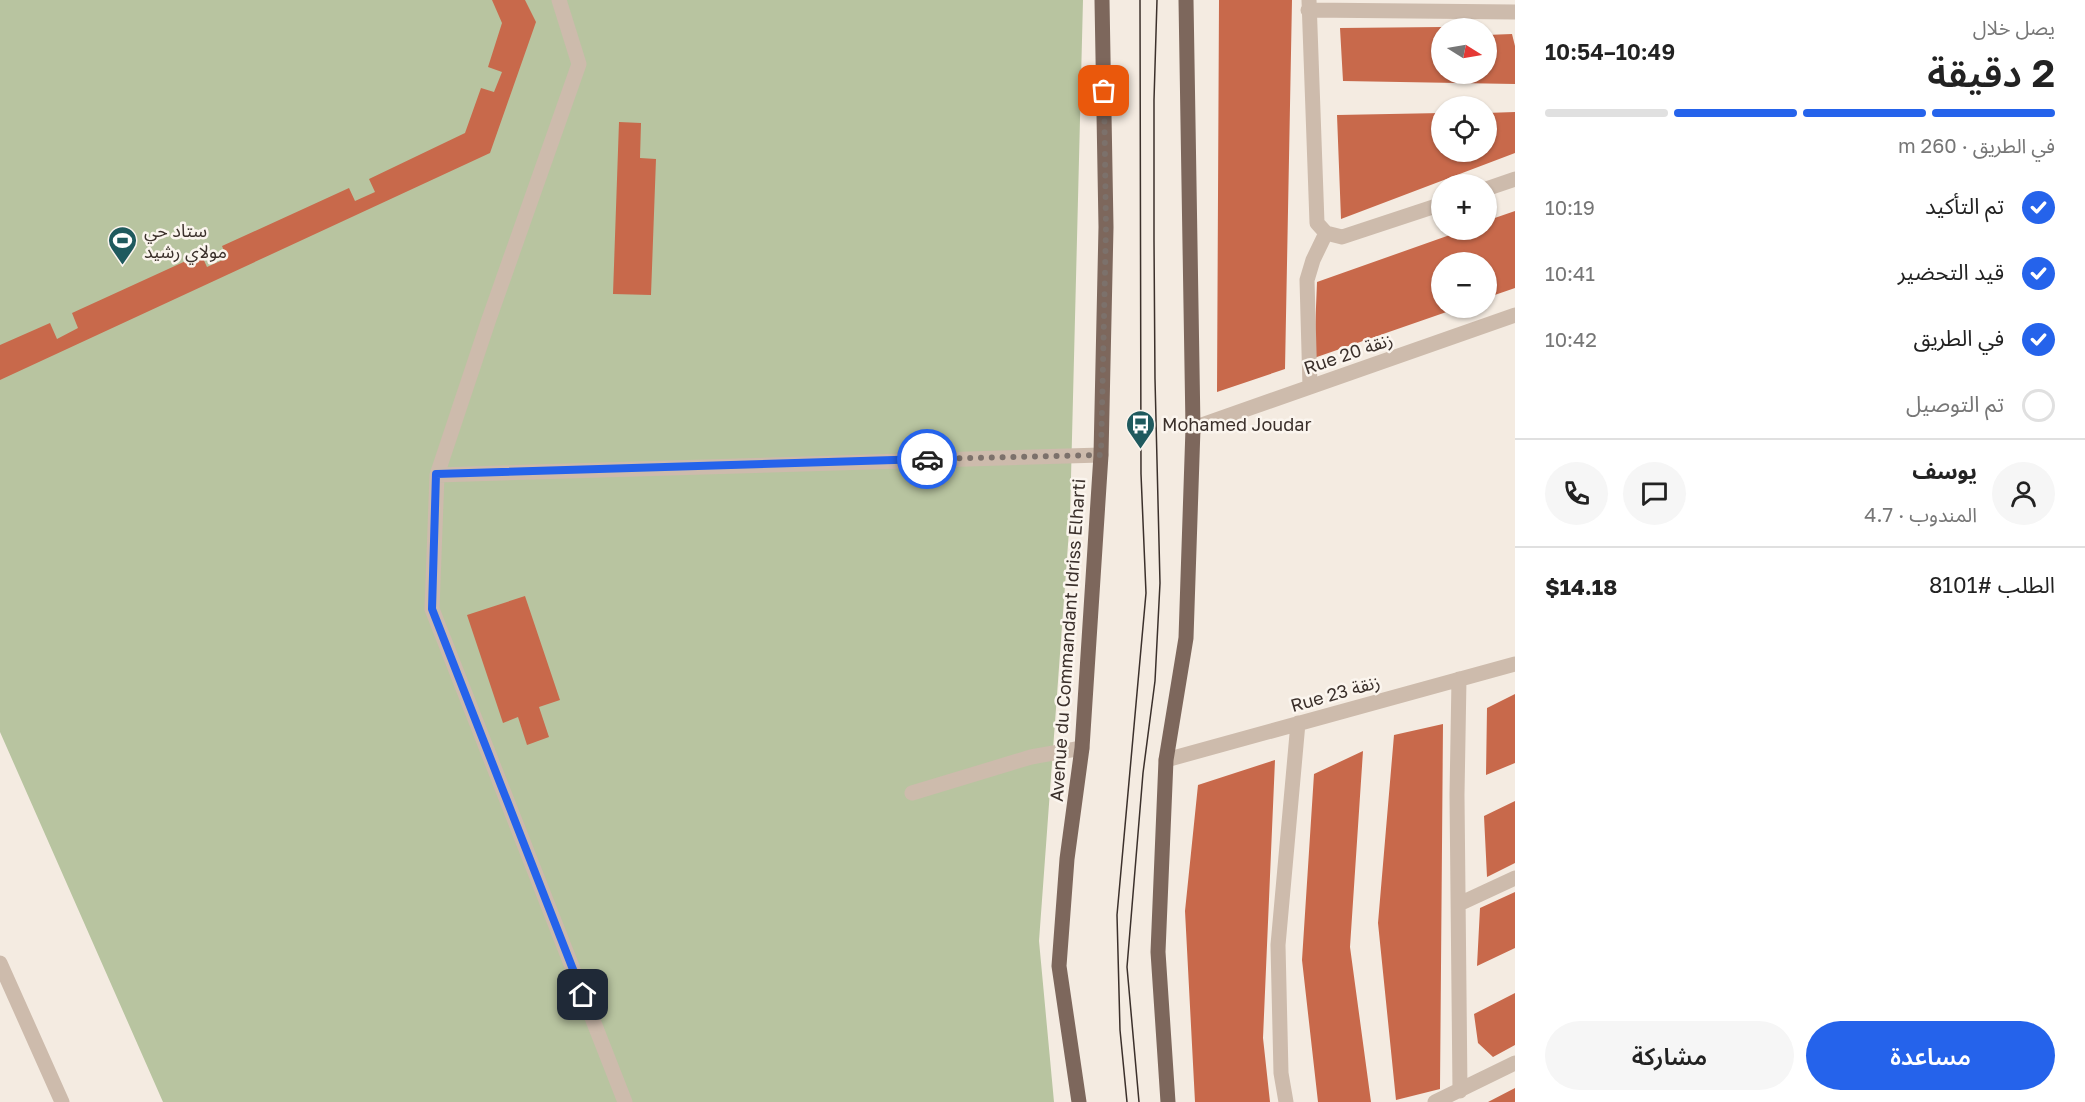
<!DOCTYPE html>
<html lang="ar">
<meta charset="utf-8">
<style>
:root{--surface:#fff;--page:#f6f6f6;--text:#222;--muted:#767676;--line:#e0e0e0;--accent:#2563eb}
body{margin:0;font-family:"Golos Text","Noto Sans Arabic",sans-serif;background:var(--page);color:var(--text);direction:rtl;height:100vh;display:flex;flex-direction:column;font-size:22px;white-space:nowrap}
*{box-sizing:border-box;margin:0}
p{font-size:20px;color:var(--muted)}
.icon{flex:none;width:33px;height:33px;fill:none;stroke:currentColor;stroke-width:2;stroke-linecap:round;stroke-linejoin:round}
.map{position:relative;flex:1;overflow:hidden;direction:ltr}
.sheet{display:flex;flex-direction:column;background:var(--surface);width:570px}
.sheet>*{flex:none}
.needle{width:39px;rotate:101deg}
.tools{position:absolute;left:1431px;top:18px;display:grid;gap:12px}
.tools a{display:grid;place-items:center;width:66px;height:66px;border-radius:50%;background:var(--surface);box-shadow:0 2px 4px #0004;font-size:30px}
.pin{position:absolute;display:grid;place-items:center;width:51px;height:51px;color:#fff;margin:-26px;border-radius:12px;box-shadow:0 3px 9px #0006}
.courier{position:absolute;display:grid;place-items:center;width:60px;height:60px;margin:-30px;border:4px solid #2563eb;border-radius:50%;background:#fff;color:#222;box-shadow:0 2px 8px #0007}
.overview em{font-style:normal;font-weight:600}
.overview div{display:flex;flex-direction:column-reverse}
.overview{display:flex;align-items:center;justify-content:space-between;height:102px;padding:0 30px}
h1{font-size:39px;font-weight:600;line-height:45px}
.bar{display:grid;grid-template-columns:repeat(4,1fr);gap:9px 6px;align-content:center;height:72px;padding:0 30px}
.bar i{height:8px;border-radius:4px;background:var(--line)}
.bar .on{background:var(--accent)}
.bar p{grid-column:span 4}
.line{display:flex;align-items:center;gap:15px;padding:0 30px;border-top:2px solid var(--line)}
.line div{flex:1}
.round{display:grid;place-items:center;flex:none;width:63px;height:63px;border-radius:32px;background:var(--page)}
ol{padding:0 30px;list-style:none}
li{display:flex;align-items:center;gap:18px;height:66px}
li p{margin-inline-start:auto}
li .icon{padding:6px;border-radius:50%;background:var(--accent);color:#fff;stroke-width:4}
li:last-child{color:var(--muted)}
li i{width:33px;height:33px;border:3px solid var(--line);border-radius:50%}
.primary-button{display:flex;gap:12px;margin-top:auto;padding:12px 30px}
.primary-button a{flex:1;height:69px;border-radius:36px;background:var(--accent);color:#fff;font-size:24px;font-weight:600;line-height:69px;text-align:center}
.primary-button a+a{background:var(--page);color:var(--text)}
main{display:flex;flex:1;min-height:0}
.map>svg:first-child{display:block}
.green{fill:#b8c4a0}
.building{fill:#c8694b}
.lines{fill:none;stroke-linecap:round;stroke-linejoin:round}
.service{stroke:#cdbbac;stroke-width:15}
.minor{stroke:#cdbbac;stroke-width:15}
.primary{stroke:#7d675c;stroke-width:15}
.tram{stroke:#3b302b;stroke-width:1.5}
.done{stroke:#7c716b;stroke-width:6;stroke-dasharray:0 10.8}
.route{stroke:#2563eb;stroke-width:8}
.labels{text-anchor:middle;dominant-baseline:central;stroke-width:5;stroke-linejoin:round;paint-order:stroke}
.poi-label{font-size:18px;fill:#3b302b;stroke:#fbf5ee;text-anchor:start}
.street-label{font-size:18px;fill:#3b302b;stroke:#fbf5ee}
</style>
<main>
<section class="sheet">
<div class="overview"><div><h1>2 دقيقة</h1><p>يصل خلال</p></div><em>10:49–10:54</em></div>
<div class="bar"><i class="on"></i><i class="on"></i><i class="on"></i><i></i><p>في الطريق · 260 m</p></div>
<ol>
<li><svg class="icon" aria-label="check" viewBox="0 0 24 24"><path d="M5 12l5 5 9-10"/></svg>تم التأكيد<p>10:19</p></li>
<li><svg class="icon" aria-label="check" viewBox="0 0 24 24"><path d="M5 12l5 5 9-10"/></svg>قيد التحضير<p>10:41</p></li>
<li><svg class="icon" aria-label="check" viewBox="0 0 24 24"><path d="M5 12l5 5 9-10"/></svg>في الطريق<p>10:42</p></li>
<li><i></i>تم التوصيل</li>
</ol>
<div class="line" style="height:108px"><a class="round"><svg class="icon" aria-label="person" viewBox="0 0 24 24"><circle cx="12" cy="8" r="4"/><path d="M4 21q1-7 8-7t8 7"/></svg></a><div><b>يوسف</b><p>المندوب · 4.7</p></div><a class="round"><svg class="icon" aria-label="chat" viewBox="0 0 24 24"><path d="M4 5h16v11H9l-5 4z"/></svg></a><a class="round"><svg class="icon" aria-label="phone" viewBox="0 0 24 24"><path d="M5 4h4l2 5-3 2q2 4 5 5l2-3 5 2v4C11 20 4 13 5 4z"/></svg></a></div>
<div class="line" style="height:78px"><div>الطلب #8101</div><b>$14.18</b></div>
<div class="primary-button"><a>مساعدة</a><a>مشاركة</a></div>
</section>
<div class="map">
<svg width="1515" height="1102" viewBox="0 0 1515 1102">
<rect width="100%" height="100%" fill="#f4ebe1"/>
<path class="green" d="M0,0H1083L1070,517L1039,941L1054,1102H163L0,732Z"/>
<path class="building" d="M492,0H525L536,22L490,153L0,380V345L50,323L57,339L78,328L72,313L201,254L207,267L227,258L222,246L349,188L355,201L375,192L369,179L465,133L481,88L494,92L502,72L488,67L502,23Z
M1219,0H1292L1285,369L1217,392Z
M1442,27V74H1486V35L1512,34L1515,46V84L1343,81L1340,28Z
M1515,112V153L1341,219L1337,115L1442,113V152H1486V113Z
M619,122L641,123L640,158L656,159L651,295L613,294Z
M1515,211V288L1486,298V262H1442V308H1458L1314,358L1317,282L1464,230H1486V221Z
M525,596L560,700L539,707L549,737L527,745L518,717L503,723L467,615Z
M1515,694V763L1486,775L1487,708Z
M1443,724L1440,1089L1396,1100L1378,923L1394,735Z
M1363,751L1350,947L1371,1102H1318L1302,960L1314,774Z
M1275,760L1263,1038L1270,1102H1195L1185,911L1198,785Z
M1515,801V863L1487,877L1484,816Z
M1515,892V948L1477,966L1480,908Z
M1515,993V1045L1493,1057L1478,1043L1474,1014Z
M1515,1088V1102H1488Z"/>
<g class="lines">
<path class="service" d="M559,0L579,64L489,319L437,475L432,609L625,1102
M437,475L1101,455
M912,793L1031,757L1082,748"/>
<path class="minor" d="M1309,0L1317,223L1326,233L1342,237L1442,204
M1308,10L1515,12
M1486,189L1515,179
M1310,387L1307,280L1313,260L1326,233
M1193,428L1515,315
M1459,679L1457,795L1460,1091
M1166,760L1515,664
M1459,904L1515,878
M0,963L62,1102
M1286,1102L1281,1073L1278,945L1298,723
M1435,1102L1515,1063"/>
<path class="primary" d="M1079,1102L1059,966L1067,859L1082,748L1101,455L1106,227L1102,0
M1168,1102L1158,952L1166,760L1186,638L1193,428L1186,0"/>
<path class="tram" d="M1127,1102L1120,1030L1117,915L1146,593L1141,474L1140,0
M1139,1102L1127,967L1143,773L1155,681L1160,583L1155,379L1154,240V100L1157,0"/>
</g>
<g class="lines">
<path class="done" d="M927,459L1101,455L1106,227L1104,91"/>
<path class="route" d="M583,995L432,609L436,474L927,459"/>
</g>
<defs>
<symbol id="stadium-pin" viewBox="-11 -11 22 30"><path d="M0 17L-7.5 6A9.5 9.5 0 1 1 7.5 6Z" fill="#1f5a5e" stroke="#fbf5ee"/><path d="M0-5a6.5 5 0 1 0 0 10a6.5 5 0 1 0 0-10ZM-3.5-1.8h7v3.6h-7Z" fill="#fff"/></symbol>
<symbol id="bus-pin" viewBox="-11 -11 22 30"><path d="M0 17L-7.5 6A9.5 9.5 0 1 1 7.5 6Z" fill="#1f5a5e" stroke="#fbf5ee"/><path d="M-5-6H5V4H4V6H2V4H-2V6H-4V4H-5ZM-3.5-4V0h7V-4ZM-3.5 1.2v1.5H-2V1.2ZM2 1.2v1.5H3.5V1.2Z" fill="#fff"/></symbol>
</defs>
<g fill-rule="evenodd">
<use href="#stadium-pin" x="106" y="224" width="33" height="45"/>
<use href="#bus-pin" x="1124" y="408" width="33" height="45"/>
</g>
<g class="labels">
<g class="poi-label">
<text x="144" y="230">ستاد حي<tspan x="144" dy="21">مولاي رشيد</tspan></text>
<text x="1162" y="424">Mohamed Joudar</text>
</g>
<g class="street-label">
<text transform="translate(1348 353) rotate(-19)">Rue 20 زنقة</text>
<text transform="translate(1067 640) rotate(-86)">Avenue du Commandant Idriss Elharti</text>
<text transform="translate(1335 693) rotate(-16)">Rue 23 زنقة</text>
</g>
</g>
</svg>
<div class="tools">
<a><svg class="needle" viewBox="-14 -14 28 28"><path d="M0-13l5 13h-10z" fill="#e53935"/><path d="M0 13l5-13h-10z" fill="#767676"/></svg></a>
<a><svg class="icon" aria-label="locate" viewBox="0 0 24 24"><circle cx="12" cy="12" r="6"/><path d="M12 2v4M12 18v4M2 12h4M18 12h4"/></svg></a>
<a>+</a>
<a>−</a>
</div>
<div class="pin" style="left:1104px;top:91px;background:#ea580c"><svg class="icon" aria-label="bag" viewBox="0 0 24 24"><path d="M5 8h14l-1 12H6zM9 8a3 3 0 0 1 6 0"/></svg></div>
<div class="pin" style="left:583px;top:995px;background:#1f2937"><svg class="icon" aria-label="home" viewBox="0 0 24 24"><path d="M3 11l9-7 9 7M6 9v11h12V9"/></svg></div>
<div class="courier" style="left:927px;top:459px"><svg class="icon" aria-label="car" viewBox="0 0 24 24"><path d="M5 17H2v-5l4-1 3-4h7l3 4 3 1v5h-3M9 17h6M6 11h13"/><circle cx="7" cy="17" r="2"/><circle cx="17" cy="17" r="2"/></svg></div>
</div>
</main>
